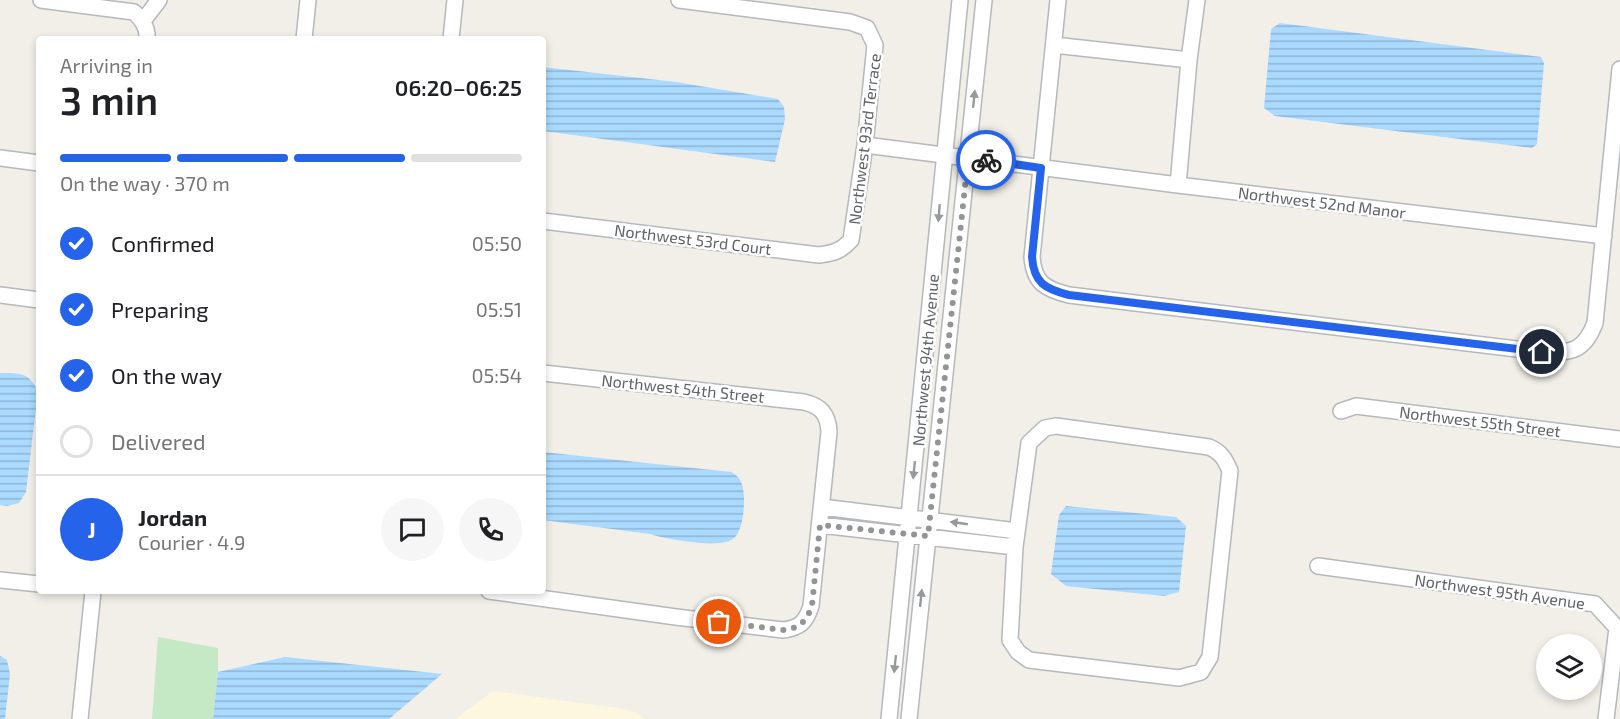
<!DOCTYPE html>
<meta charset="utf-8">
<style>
:root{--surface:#fff;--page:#f6f6f6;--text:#202124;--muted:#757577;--line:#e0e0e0;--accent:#2563eb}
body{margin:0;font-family:"Exo 2",sans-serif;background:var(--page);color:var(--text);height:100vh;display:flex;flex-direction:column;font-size:22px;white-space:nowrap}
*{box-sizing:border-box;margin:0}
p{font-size:20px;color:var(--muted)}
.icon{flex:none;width:33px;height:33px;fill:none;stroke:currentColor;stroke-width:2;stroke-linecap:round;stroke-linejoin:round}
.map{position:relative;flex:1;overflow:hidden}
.panel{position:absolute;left:36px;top:36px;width:510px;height:558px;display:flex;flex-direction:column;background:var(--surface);border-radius:6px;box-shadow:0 3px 9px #0003}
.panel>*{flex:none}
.controls{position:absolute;left:1536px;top:634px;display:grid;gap:12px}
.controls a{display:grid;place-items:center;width:66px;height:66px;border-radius:50%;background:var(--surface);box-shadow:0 3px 9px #0003;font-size:30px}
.pin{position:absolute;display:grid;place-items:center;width:51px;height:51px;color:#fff;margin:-26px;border:3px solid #fff;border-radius:50%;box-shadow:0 2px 6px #0007}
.courier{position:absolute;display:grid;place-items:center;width:60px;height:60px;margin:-30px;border:4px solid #2563eb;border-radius:50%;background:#fff;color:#222;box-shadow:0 2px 8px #0007}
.headline em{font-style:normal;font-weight:600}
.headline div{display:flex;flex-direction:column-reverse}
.headline{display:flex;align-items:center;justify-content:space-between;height:102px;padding:0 24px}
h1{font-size:39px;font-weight:600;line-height:45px}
.bar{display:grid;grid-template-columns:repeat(4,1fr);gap:9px 6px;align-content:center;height:72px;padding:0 24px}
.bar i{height:8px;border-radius:4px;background:var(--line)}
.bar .active{background:var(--accent)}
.bar p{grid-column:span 4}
.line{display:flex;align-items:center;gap:15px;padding:0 24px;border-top:2px solid var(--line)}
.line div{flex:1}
.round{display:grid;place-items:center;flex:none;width:63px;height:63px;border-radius:32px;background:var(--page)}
ol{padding:0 24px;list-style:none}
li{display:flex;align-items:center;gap:18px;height:66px}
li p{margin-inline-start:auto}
li .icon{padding:6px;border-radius:50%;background:var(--accent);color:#fff;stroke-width:4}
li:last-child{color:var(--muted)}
li i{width:33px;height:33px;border:3px solid var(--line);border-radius:50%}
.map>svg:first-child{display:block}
.commercial{fill:#fef7e0}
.green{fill:#c5e8c5}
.water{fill:url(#water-rules)}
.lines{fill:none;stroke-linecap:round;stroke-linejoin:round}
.minor-casing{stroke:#b5b8bc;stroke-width:18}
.minor{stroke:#fff;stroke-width:15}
.oneway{fill:#979a9d}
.done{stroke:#929495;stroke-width:6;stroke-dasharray:0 10.8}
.route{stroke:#2563eb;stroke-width:8}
.labels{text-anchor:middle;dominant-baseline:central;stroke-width:5;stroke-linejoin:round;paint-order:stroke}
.street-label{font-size:16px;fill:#5f6368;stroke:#fff}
</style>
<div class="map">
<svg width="1620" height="719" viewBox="0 0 1620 719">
<defs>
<pattern id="water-rules" width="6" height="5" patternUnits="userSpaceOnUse" patternTransform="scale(1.5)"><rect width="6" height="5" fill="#aadaff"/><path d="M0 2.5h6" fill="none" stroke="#8eb4d2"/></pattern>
</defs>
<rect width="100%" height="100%" fill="#f1efe8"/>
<path class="commercial" d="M493,691L618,708L635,712L645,719H455Z"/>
<path class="green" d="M158,637L218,648V672L213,719H152Z"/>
<path class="water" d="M1280,23L1541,57L1544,63L1537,144L1532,148L1275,116L1264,108L1271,29Z
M543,67L676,82L778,99L784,107L785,119L775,162L543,131Z
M0,373C19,373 29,372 38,391L26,492L19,503L7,506L0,505Z
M543,452L731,472C735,474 739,477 741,482C747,494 744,532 733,539C719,549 666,539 650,534L543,520Z
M1066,506L1176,517L1186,526L1179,592L1164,596L1066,586L1051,574L1059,515Z
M0,656L7,660L10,674L5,719H0Z
M285,657L442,674L389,719H213L218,672Z"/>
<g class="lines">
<defs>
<path id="minor" d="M41,0L134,12C142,20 148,27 147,39
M1058,0L1032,257C1034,283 1045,289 1069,295L1542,352C1571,353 1584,352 1595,323L1620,69
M143,21L159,0
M304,39L308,0
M451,39L455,0
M1054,45L1189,60
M865,145L1178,185L1604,236
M0,158L39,163
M1178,185L1189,60L1197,0
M543,221L819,255C834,253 841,251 851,240L865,145L875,45L867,28L850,22L679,0
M0,295L39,300
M1341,411L1356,406L1620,439
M1056,426L1209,447C1221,452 1225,459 1230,471L1210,657L1201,672L1179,678L1029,660L1018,652L1010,640L1015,547L1029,443L1045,428Z
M822,507L1017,531
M820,525L1015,547
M1318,566L1595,604L1617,628L1606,719
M0,580L39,584
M489,591L676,617L783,630C800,628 806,622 811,606L829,432C828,414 821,406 804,402L543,373
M80,719L93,591
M889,719L960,0
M909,719L984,0"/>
</defs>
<use href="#minor" class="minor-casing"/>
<use href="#minor" class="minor"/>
</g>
<defs><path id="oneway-solid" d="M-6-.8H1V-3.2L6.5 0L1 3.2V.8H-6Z" transform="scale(1.5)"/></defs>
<g class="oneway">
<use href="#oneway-solid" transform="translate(974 99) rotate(-84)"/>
<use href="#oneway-solid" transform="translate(939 213) rotate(95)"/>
<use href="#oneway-solid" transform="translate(914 470) rotate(96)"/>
<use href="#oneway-solid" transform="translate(959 523) rotate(-172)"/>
<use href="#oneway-solid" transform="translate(921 598) rotate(-84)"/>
<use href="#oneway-solid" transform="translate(895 664) rotate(96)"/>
</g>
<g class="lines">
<path class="done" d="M719,622L783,630C800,628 806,622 812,606L820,525L928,536L968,158L986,160"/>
<path class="route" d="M986,160L1041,168L1032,257C1034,283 1045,289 1069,295L1542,352"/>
</g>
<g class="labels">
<g class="street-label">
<text transform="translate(864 139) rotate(-83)">Northwest 93rd Terrace</text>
<text transform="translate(1322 202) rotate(7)">Northwest 52nd Manor</text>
<text transform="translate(693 239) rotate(7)">Northwest 53rd Court</text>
<text transform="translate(925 360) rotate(-85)">Northwest 94th Avenue</text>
<text transform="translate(683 388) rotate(6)">Northwest 54th Street</text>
<text transform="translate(1480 421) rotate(7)">Northwest 55th Street</text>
<text transform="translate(1500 591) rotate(8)">Northwest 95th Avenue</text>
</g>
</g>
</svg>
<div class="controls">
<a><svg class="icon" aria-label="layers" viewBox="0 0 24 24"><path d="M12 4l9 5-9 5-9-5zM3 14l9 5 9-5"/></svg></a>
</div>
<div class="pin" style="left:719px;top:622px;background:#ea580c"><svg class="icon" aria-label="bag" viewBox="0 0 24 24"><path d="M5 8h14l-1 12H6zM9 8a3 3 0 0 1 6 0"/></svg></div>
<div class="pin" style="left:1542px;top:352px;background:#1f2937"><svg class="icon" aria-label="home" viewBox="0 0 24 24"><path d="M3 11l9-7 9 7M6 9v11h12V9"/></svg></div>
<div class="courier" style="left:986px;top:160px"><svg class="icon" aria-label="bike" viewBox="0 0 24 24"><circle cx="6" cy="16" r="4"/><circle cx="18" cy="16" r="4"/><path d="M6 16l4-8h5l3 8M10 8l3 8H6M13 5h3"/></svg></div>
<section class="panel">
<div class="headline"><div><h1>3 min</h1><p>Arriving in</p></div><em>06:20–06:25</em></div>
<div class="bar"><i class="active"></i><i class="active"></i><i class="active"></i><i></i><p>On the way · 370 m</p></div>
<ol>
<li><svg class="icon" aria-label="check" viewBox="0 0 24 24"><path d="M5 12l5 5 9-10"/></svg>Confirmed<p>05:50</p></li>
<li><svg class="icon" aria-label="check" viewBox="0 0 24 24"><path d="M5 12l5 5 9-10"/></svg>Preparing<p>05:51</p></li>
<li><svg class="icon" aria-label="check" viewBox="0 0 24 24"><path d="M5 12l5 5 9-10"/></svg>On the way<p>05:54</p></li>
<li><i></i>Delivered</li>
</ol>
<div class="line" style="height:108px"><b class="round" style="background:var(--accent);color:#fff">J</b><div><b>Jordan</b><p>Courier · 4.9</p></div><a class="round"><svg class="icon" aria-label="chat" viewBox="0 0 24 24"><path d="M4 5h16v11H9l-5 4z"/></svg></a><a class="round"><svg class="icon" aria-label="phone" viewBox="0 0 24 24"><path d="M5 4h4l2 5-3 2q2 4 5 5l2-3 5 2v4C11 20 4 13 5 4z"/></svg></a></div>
</section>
</div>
